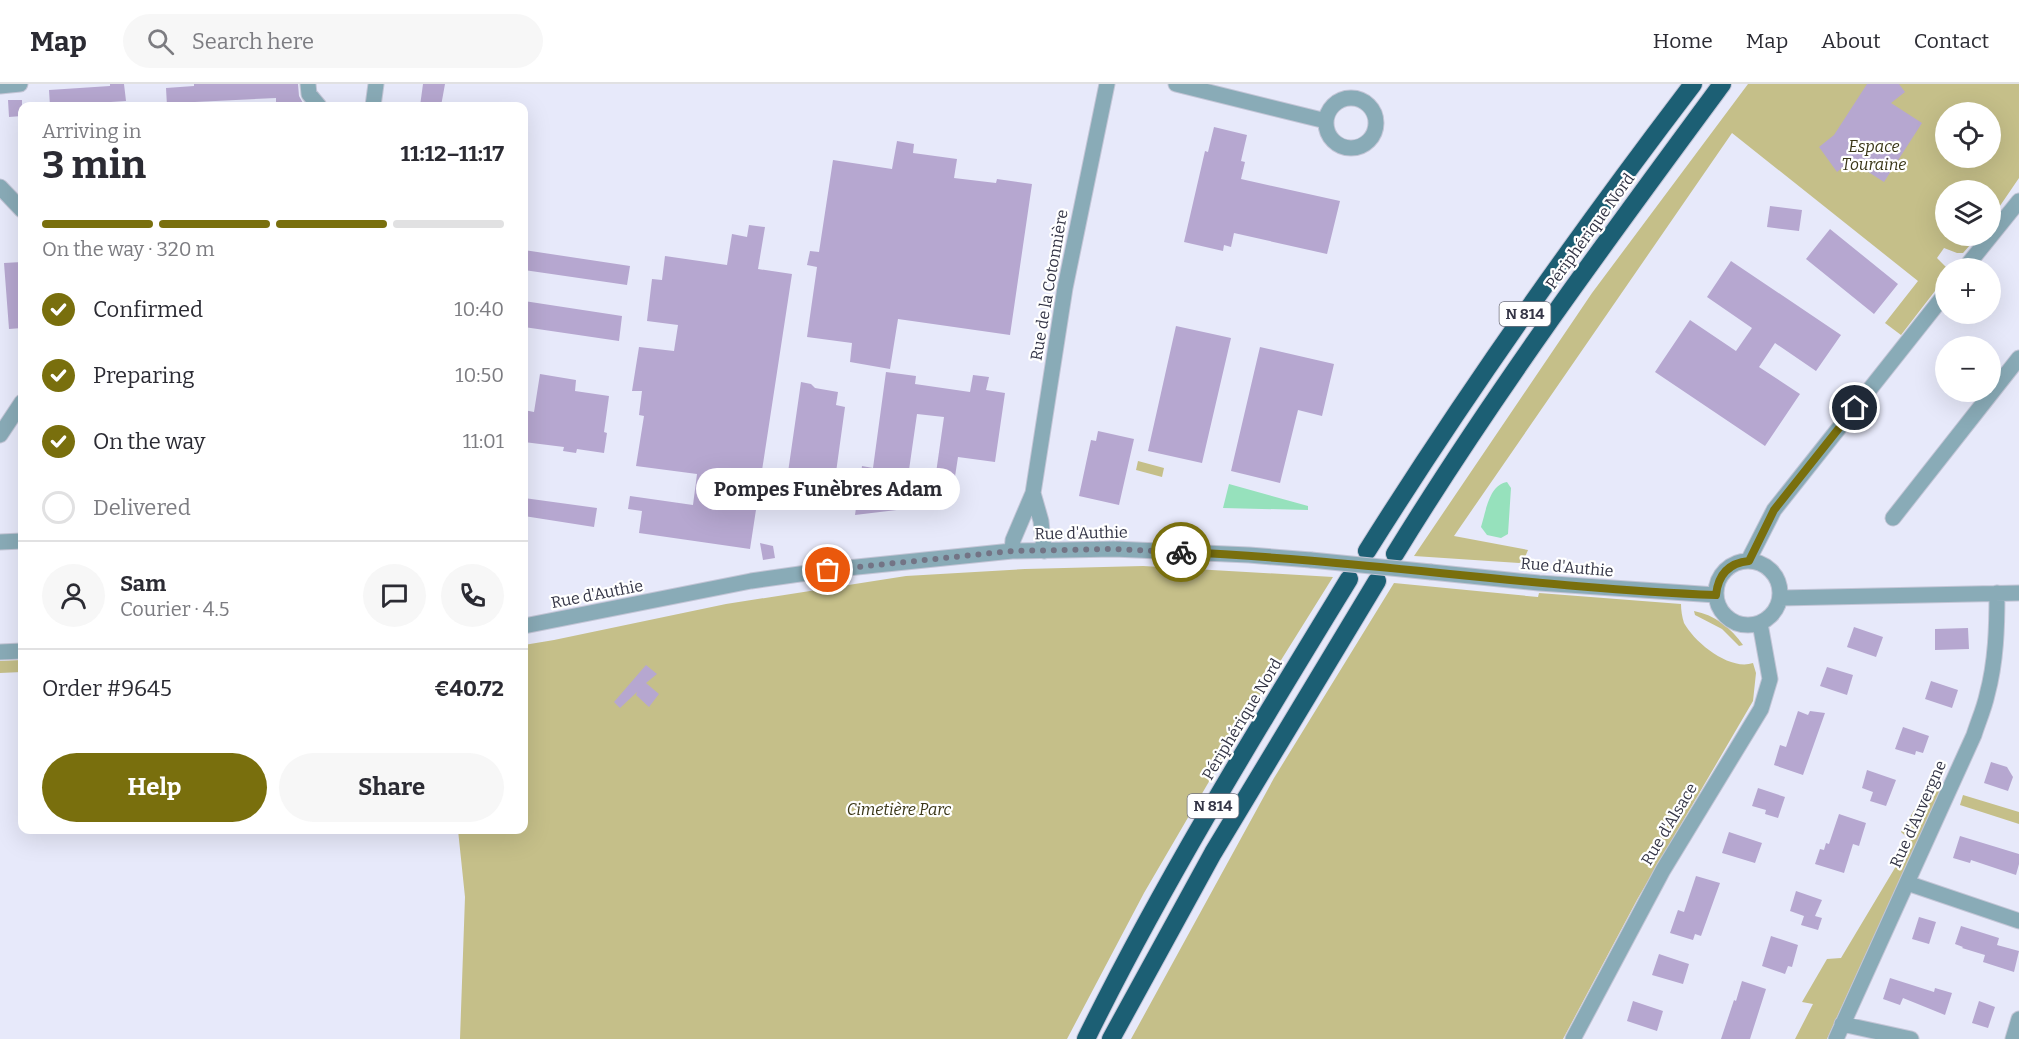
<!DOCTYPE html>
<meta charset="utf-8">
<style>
:root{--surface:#fff;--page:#f7f7f7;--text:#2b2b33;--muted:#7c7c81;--line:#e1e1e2;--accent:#796f0d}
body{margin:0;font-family:Bitter,serif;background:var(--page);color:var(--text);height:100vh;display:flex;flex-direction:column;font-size:22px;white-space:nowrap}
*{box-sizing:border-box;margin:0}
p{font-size:20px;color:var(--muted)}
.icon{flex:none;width:33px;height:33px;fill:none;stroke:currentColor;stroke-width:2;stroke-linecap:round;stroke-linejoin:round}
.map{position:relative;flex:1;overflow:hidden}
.panel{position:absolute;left:18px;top:18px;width:510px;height:732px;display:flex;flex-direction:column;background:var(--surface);border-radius:12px;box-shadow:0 6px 24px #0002}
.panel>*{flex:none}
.fabs{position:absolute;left:1935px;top:18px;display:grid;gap:12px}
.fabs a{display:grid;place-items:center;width:66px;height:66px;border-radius:50%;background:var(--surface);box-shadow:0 6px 24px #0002;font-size:30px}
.pin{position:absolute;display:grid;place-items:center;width:51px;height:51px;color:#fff;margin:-26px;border:3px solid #fff;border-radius:50%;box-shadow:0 2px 6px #0007}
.courier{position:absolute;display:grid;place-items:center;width:60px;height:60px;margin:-30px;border:4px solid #796f0d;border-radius:50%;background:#fff;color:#222;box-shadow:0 2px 8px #0007}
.bubble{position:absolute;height:42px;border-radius:21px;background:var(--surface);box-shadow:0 6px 24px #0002;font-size:20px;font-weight:700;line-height:42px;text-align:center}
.headline em{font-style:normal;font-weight:700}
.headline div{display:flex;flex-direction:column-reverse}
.headline{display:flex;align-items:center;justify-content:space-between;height:102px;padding:0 24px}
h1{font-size:39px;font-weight:700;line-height:45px}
.bar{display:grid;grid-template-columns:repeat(4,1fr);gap:9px 6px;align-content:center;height:72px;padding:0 24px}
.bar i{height:8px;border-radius:4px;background:var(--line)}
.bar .current{background:var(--accent)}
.bar p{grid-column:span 4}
.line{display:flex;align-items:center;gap:15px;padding:0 24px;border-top:2px solid var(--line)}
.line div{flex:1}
.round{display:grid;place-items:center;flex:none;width:63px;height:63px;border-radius:32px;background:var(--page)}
ol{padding:0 24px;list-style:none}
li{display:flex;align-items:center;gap:18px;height:66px}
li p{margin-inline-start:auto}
li .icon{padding:6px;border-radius:50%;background:var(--accent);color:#fff;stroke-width:4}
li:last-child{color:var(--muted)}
li i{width:33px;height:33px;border:3px solid var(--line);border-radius:50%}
.primary-button{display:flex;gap:12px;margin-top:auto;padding:12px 24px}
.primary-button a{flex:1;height:69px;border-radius:36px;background:var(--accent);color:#fff;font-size:24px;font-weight:700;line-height:69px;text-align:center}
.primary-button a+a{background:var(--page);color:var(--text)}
header{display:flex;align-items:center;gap:36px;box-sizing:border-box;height:84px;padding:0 30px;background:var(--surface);border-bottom:2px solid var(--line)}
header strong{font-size:28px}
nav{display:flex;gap:33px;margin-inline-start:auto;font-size:21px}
.search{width:420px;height:54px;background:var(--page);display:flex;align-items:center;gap:15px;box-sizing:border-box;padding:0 21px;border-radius:33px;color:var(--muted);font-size:22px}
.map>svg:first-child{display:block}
.green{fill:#c5bf89;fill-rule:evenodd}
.water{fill:#96e1bc}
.building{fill:#b6a7d0}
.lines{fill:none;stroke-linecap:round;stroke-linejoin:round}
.minor-casing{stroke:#c3c5d6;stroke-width:17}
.highway-casing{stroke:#c3c5d6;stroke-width:20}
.minor{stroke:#89abb7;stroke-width:15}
.highway{stroke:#1c5f74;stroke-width:18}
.minor-bridge-casing{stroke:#c3c5d6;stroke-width:17;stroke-linecap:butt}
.minor-bridge{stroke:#89abb7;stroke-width:15}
.done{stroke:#737485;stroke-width:6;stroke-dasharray:0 10.8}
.route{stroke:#796f0d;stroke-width:8}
.labels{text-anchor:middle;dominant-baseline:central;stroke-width:4.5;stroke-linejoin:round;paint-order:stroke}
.shield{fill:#fff;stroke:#71727e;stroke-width:1.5}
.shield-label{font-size:15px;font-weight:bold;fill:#343546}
.park-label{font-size:16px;font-style:italic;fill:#3a3617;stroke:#fff}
.street-label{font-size:16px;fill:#343546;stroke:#fff}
</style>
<header>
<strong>Map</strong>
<div class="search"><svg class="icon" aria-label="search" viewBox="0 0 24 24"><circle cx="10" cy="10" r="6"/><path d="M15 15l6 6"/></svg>Search here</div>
<nav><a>Home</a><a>Map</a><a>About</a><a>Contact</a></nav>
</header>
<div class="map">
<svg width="2019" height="955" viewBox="0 0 2019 955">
<rect width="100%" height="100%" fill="#e7e9fa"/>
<path class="green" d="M1748,0H2019V94L1991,135L1990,106H1946V152H1978L1963,169H1957L1944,164L1937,174L1947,184L1945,194L1901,251L1885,239L1918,197L1732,49L1454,452L1528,466L1523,478L1519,479L1414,472L1592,209ZM1946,28H1990V74H1946Z
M1138,377L1164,384L1162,393L1136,386Z
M1143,482L1333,493L1263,605L1144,809L1067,955H460L465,813L458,746H524V561L554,556L726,520L906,492L1025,485Z
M1394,499L1538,513L1539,509L1681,520C1681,526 1682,533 1684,539C1695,559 1730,587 1753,579L1756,589L1753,617L1638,814L1563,955H1131L1274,694Z
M1694,527C1715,531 1731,544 1743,561L1739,562L1722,545L1695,531Z
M22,576V588L0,589V577Z
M1935,695L1942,697V703L1827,955H1795L1813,920L1802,918L1827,875L1841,874L1911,757L1901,748L1928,703Z
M1963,711L2019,728V740L1960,721Z"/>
<path class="water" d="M1507,398L1511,404L1508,450L1501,454L1487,451L1481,443C1486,427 1489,401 1507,398Z
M1229,400L1308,422V426L1223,424Z"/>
<path class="building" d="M110,0H124L126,17L50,22L49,6L110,2Z
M194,0H298L299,12L304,21L276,22V14L195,18V22H167L166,4L194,2Z
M423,0H445L441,22H420Z
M1867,0H1899L1905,8L1891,19L1922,39L1884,98L1851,77L1837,88L1819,63L1834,51Z
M8,16H22V32L9,33Z
M1214,43L1247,51L1241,77L1245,78L1241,95L1340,117L1327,170L1234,149L1231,163L1224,161L1223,167L1184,158L1205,67L1208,68Z
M897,57L914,60L913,69L957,75L954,94L996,99L997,95L1032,100L1010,251L898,235L890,285L850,278L852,259L807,253L817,183L807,181L810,167L819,168L833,76L892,85Z
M1770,122L1802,126L1799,147L1767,143Z
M749,141L765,143L758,185L792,190L750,465L639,449L642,427L628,425L630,412L693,421L697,390L636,382L644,332L639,331L642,307H632L639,263L674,267L678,241L647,237L652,195L662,196L665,172L727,181L732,150L747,153Z
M1830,145L1898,200L1874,230L1806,175Z
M524,166L630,182L627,201L524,186Z
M1731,177L1841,251L1816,287L1775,259L1759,283L1800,310L1765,362L1655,288L1690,236L1736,267L1752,244L1707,213Z
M22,178V244L9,245L4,179Z
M524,217L622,232L619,257L524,243Z
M1176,242L1231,254L1202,379L1148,367Z
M1260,263L1334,280L1322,332L1298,326L1280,399L1231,387Z
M886,288L916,292L915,300L970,308L973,291L989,293L986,306L1005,309L995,378L958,373L954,399L935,396L944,333L917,330L909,386H911L905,425L855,431L862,382L873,384Z
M540,290L576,296L575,307L609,312L604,348L607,349L604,369L577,365L576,369L563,367L564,363L524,358V326L534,328Z
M801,298L811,300L815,304L838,308L836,321L845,323L834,403L820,401L818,413L809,411L807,421L796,419L795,425L783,423Z
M1098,347L1134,355L1119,421L1079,412L1091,356L1096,357Z
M524,414L597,424L594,443L524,432Z
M760,459L773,462L775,474L763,476Z
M1854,543L1883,553L1876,573L1847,563Z
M1968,544L1969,565L1935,566V545Z
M646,581L657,590L646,599L659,610L649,623L636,611L637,608L620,624L614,618Z
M1827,583L1853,591L1847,611L1820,602Z
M1931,597L1958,606L1952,624L1925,615Z
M1798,627L1808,631L1810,627L1825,629L1803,691L1774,681L1780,661L1786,663Z
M1903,643L1929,652L1923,669L1916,667L1915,671L1895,665Z
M1991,678L2007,683L2013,693L2008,707L1984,699Z
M1867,686L1896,696L1886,722L1870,717L1873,708L1862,704Z
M1758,704L1785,713L1778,734L1765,730L1766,726L1752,722Z
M1839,730L1866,739L1859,762L1853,760L1844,789L1815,780L1820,765L1824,766L1826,759L1829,760Z
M1729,748L1762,759L1755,779L1722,769Z
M1960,752L2019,770V780L2016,791L1971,776L1970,779L1953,774Z
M1696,792L1720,799L1701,852L1695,850L1693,856L1670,849L1678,826L1684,828Z
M1796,807L1822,816L1815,832L1822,834L1818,846L1801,841L1804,832L1790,827Z
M1919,833L1936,838L1929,860L1912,855Z
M1961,842L1999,854L1997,861L2019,867L2014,888L1983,878L1985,871L1962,864L1963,863L1955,860Z
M1771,852L1798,861L1792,883L1788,882L1785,890L1762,882Z
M1659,870L1689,880L1683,900L1652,891Z
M1890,894L1934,908L1935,904L1952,909L1945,931L1903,914L1900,921L1883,915Z
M1742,897L1766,905L1750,955H1721L1734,916L1736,917Z
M1633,917L1663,927L1657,947L1627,937Z
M1979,917L1995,923L1988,944L1972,939Z"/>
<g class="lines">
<defs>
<path id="minor" d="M308,0L309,10L319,22
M1176,0L1326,37
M0,2L20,0
M1326 39a25 25 0 1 1 50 0a25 25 0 1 1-50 0Z
M373,22L376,0
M0,103L22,126
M1965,184L2019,117
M0,351L22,318
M1033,409L1041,437L1044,467
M1893,434L2019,274
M0,458L22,457
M1012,467L1013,456L1033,409L1065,204L1107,0
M1716 509a32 32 0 1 1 64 0a32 32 0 1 1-64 0Z
M1748,477L1774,426L1946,209
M1431,488L1539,499L1716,511
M1780,514L2019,509
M524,542L751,497L828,486L1012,467L1114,465L1249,471L1311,476
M0,568L22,567
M1907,799L2019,837
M1842,940L1911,955
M1573,955L1663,786L1761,625L1770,595L1761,545L1758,541
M1836,955L1974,651C1978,638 1984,625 1987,611C1996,578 1997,543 1997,509
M2013,955L2019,935"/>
<path id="highway" d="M1367,467C1468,306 1578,151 1693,0
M1395,470C1495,307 1609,153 1722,0
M1086,955C1163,798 1258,644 1349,495
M1111,955L1213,769L1377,497"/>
</defs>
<use href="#minor" class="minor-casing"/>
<use href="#highway" class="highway-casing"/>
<use href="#minor" class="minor"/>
<use href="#highway" class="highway"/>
<defs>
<path id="minor-bridge" d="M1311,476L1431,488"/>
</defs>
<use href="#minor-bridge" class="minor-bridge-casing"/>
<use href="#minor-bridge" class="minor-bridge"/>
</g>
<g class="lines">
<path class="done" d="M828,486L1012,467L1114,465L1181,468"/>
<path class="route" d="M1181,468C1360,476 1537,504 1716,511C1718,491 1728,479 1749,477L1774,426L1855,324"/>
</g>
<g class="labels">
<g class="shield">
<rect x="1499.5" y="218" width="51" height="24" rx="4.5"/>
<rect x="1187.5" y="710" width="51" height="24" rx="4.5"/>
</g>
<g class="shield-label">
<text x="1525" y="230">N 814</text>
<text x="1213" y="722">N 814</text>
</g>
<g class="park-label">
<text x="1874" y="62">Espace<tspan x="1874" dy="18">Touraine</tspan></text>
<text x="899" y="725">Cimetière Parc</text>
</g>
<g class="street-label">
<text transform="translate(1590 147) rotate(-54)">Périphérique Nord</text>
<text transform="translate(1049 201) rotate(-80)">Rue de la Cotonnière</text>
<text transform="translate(1081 449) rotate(-1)">Rue d'Authie</text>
<text transform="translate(1567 483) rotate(5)">Rue d'Authie</text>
<text transform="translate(597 510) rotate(-11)">Rue d'Authie</text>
<text transform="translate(1242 635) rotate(-59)">Périphérique Nord</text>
<text transform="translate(1918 730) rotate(-66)">Rue d'Auvergne</text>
<text transform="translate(1669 740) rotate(-59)">Rue d'Alsace</text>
</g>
</g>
</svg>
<div class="fabs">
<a><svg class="icon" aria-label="locate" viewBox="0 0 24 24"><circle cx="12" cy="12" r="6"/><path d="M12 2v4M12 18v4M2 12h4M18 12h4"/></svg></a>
<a><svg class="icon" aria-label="layers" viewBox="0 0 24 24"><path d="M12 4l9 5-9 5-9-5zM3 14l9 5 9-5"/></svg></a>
<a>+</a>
<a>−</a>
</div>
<div class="pin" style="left:828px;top:486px;background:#ea580c"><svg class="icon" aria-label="bag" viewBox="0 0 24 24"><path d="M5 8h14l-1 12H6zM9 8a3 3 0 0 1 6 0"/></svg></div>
<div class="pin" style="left:1855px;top:324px;background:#1f2937"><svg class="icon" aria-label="home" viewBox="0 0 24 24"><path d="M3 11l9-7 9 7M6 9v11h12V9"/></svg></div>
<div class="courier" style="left:1181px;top:468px"><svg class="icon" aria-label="bike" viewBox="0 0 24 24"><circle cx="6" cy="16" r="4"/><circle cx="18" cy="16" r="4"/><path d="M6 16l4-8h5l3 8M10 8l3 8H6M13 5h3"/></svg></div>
<div class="bubble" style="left:696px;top:384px;width:264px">Pompes Funèbres Adam</div>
<section class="panel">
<div class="headline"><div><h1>3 min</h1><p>Arriving in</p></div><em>11:12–11:17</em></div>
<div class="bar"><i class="current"></i><i class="current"></i><i class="current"></i><i></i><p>On the way · 320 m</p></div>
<ol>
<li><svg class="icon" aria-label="check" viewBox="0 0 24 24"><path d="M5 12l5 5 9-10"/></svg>Confirmed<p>10:40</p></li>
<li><svg class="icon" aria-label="check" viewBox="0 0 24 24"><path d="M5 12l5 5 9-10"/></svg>Preparing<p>10:50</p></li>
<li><svg class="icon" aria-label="check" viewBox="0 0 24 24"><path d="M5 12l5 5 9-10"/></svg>On the way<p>11:01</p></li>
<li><i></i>Delivered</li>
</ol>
<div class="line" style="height:108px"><a class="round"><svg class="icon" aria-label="person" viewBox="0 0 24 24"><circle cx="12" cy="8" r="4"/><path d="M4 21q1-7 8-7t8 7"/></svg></a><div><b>Sam</b><p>Courier · 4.5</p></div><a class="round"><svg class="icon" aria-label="chat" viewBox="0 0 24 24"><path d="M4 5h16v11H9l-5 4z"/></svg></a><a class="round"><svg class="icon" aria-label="phone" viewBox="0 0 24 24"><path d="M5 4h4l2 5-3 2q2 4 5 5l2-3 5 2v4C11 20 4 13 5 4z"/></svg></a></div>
<div class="line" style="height:78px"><div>Order #9645</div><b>€40.72</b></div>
<div class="primary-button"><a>Help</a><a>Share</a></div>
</section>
</div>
